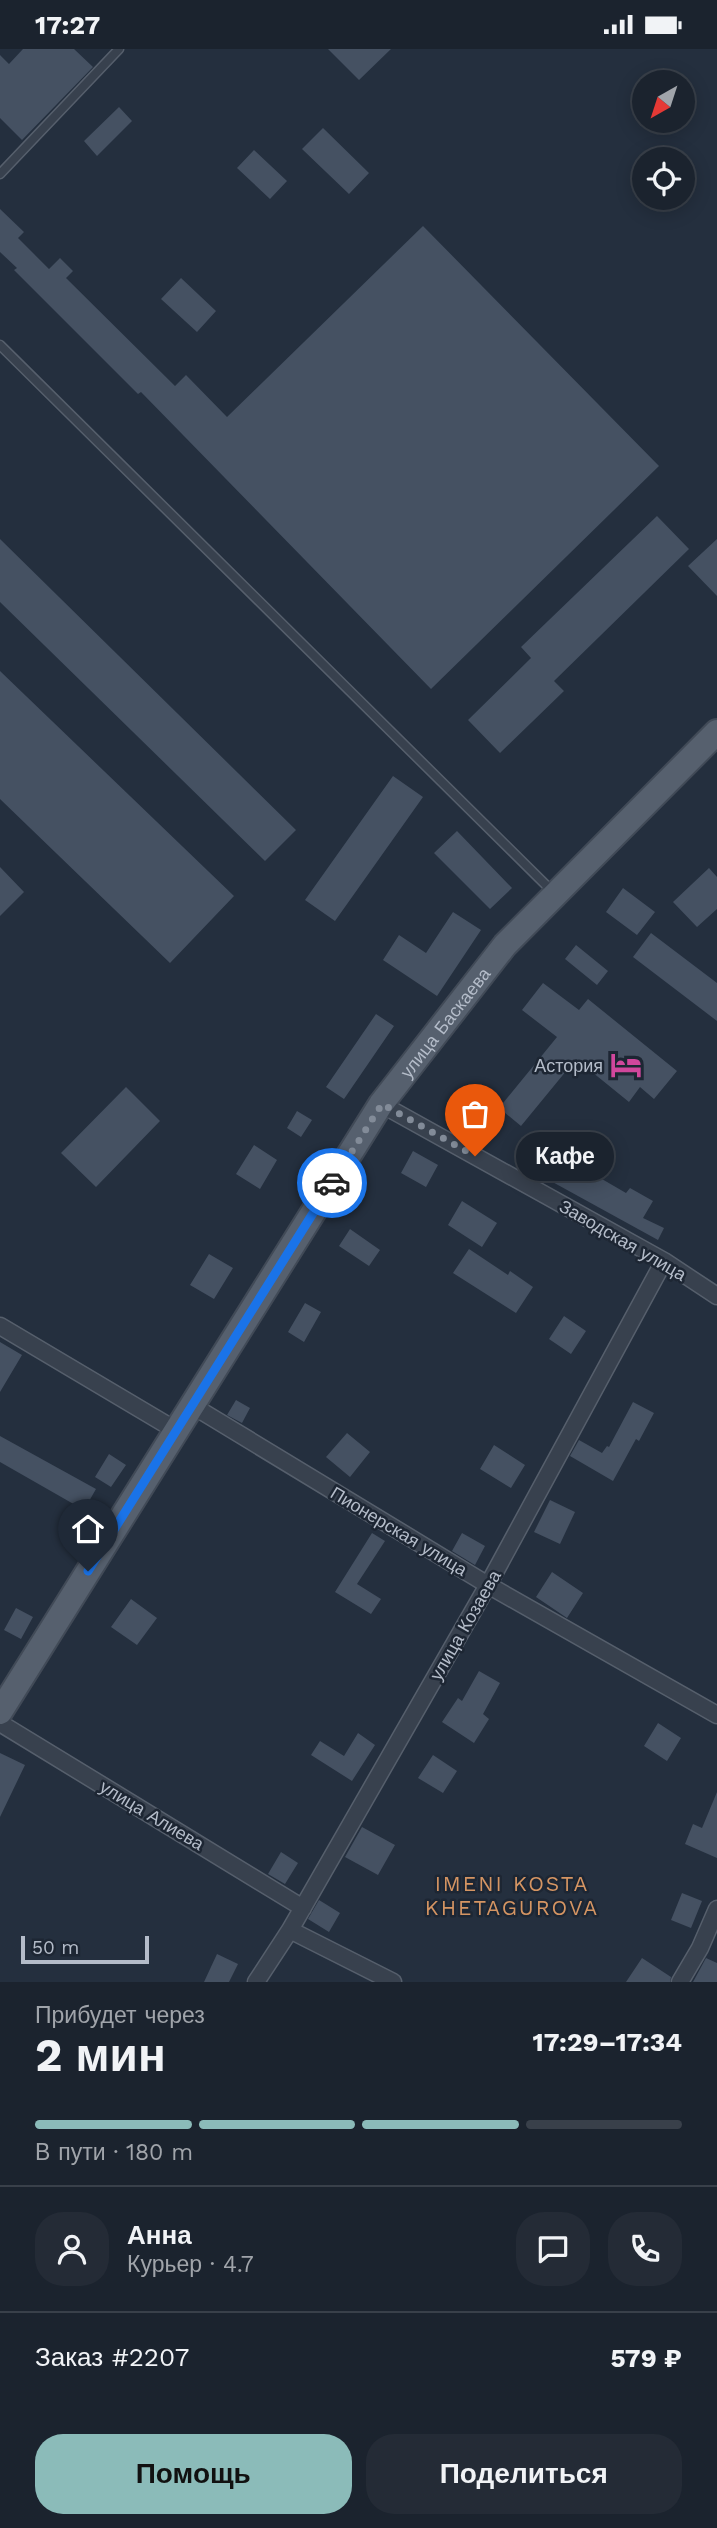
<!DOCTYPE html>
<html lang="ru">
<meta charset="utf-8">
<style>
:root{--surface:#1b232e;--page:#242b36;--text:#f1f3f6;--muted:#a0a4aa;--line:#39404a;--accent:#8bbbb9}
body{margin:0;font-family:"Work Sans",sans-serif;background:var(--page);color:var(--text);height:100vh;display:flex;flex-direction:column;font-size:26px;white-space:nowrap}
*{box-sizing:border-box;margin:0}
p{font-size:23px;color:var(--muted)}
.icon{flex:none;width:38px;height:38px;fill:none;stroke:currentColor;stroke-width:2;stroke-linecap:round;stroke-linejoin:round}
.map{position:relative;height:1933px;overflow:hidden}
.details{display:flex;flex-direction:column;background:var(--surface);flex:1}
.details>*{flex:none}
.needle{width:46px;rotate:219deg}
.fabs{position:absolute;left:632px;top:21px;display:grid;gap:14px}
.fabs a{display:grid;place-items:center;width:63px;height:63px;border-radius:50%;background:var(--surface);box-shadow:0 4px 18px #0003,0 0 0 2px var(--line);font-size:35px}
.scale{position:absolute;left:21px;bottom:18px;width:128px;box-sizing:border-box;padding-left:7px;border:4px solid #b4bcc9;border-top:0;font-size:19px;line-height:24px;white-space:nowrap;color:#b4bcc9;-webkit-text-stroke:5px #1d2633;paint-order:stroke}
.pin{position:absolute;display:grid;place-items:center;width:60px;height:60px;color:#fff;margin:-72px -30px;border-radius:50% 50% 50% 0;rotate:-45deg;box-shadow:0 0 7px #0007}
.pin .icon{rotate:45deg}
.courier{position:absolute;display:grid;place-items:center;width:70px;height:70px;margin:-35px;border:5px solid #1a73e8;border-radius:50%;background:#fff;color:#222;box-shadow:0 2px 9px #0007}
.bubble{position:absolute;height:49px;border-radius:24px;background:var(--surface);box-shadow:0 4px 18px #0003,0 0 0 2px var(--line);font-size:23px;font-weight:700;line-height:49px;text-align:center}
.overview em{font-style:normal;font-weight:700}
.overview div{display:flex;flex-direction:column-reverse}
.overview{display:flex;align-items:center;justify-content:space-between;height:119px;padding:0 35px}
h1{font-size:46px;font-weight:700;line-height:52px}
.bar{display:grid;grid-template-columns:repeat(4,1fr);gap:10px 7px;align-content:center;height:84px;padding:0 35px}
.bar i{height:9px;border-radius:5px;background:var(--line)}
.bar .current{background:var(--accent)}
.bar p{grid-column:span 4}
.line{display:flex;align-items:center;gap:18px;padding:0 35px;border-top:2px solid var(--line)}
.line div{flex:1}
.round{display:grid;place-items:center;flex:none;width:74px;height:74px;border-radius:28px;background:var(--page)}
.action{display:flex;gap:14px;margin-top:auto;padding:14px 35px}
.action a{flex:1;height:80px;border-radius:28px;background:var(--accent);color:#111;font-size:28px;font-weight:700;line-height:80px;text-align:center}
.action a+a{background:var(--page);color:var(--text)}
.status{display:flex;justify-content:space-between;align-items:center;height:49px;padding:0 35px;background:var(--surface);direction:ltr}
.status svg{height:19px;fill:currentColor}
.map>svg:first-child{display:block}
.building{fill:#455162}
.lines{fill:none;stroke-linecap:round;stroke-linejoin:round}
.lane-casing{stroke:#565f6c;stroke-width:11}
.street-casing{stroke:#565f6c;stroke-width:19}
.primary-casing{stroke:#414a57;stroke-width:28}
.lane{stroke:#38414e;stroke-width:8}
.street{stroke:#38414e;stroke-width:16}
.primary{stroke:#56606e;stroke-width:24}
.done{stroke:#828b98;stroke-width:7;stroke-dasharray:0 12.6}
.route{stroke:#1a73e8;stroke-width:9}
.labels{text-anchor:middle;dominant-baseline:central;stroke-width:5;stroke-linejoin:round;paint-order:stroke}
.street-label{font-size:18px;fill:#b4bcc9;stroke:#1d2633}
.poi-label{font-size:18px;fill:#b4bcc9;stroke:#1d2633;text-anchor:end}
.quarter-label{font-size:21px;letter-spacing:2px;fill:#d59563;stroke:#1d2633}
</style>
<div class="status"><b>17:27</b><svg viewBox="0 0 49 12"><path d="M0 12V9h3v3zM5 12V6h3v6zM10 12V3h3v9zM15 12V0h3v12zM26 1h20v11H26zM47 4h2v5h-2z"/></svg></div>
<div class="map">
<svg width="717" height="1933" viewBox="0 0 717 1933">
<rect width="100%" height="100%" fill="#242f3e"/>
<path class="building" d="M23,0H74L93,18L22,91L0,69V6L9,15Z
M328,0H391L359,31Z
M119,58L132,72L97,107L84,92Z
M323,79L369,124L349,145L302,100Z
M254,101L287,132L270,150L237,119Z
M0,160L24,183L18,189L49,220L60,209L73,222L66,229L175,337L186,326L227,368L423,177L659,417L431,640L141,343L138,345L14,221L17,219L0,203Z
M181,229L216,262L197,283L161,250Z
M657,467L689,500L554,632L564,642L500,704L468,671L531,609L521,598Z
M0,490L296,781L265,812L0,553Z
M717,490V547L688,517Z
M0,622L234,847L170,914L0,750Z
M393,727L423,748L335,872L305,851Z
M457,782L512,839L490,860L434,804Z
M0,818L24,843L0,867Z
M709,819L717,828V860L697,878L673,853Z
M623,839L655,863L637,886L606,863Z
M453,863L481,881L437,947L383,911L399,886L426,904Z
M651,884L717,934V972L633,908Z
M576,896L608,922L597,936L565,910Z
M543,934L579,961L588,950L677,1022L654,1050L640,1038L629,1053L576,1010L521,1077L499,1059L557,988L522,961Z
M376,965L394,977L344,1050L326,1038Z
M126,1038L160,1072L96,1138L61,1104Z
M297,1062L312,1071L301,1088L287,1079Z
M254,1096L277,1111L260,1140L236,1125Z
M552,1101L626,1144L630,1139L653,1152L643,1169L664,1179L658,1191L538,1125Z
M413,1102L438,1116L426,1138L401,1124Z
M462,1152L497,1174L482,1198L448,1176Z
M350,1180L380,1201L369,1217L339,1197Z
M469,1200L508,1226L510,1222L533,1238L516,1264L453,1224Z
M209,1205L233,1219L214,1250L190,1236Z
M305,1254L321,1263L304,1293L288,1283Z
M564,1267L586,1282L571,1305L549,1290Z
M0,1293L22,1306L0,1343Z
M236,1351L250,1359L242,1374L227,1366Z
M633,1353L654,1364L639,1392L636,1390L613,1432L570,1407L579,1391L602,1404L607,1397L609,1398Z
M347,1384L370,1403L350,1428L326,1408Z
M0,1387L96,1440L84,1461L0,1413Z
M494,1396L525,1416L511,1439L480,1420Z
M109,1405L126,1416L111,1438L95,1428Z
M550,1451L575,1463L560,1495L534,1483Z
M372,1484L385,1492L357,1535L381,1550L371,1565L335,1543Z
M462,1484L485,1497L475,1516L452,1502Z
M552,1523L583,1544L567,1569L536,1548Z
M131,1550L157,1569L137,1596L111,1578Z
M16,1559L33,1568L21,1590L4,1581Z
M479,1622L500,1634L483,1665L489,1670L474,1694L442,1673L458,1649L462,1652Z
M658,1674L681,1689L667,1712L644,1697Z
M358,1684L375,1696L352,1732L311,1706L320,1692L344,1707Z
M0,1704L25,1716L0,1768Z
M433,1706L457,1722L443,1744L418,1729Z
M717,1743V1809L685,1795L693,1775L702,1779Z
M362,1778L395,1796L378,1826L345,1808Z
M281,1803L298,1814L285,1835L268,1825Z
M682,1844L702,1852L691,1879L671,1871Z
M319,1851L340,1864L329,1883L308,1870Z
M217,1905L238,1915L229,1933H204Z
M642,1909L671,1928L670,1933H626Z
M706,1909L717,1914V1933H693Z"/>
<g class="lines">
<defs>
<path id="lane" d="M0,125L119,0
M0,296L553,843"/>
<path id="street" d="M381,1055L664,1212L717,1247
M0,1277L177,1382
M193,1357L488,1536L717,1666
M0,1674L303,1859
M290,1881L393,1933
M256,1933L290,1881L488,1536L664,1212
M680,1933L700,1899L717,1860"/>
<g id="primary">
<path id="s1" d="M0,1663L381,1055L505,896L717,683"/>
</g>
</defs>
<use href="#lane" class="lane-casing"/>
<use href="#street" class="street-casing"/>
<use href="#primary" class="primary-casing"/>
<use href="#lane" class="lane"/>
<use href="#street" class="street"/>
<use href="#primary" class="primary"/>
</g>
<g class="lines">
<path class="done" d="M332,1134L382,1055L475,1107"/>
<path class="route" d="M88,1522L332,1134"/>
</g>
<defs>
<symbol id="hotel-bare" viewBox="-9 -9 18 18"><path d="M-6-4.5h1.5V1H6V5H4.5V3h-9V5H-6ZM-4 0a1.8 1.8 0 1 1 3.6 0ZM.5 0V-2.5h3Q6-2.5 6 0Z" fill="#d1479c" stroke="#1d2633" stroke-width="2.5" paint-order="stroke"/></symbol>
</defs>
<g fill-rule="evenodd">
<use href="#hotel-bare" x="604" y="994" width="44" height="44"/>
</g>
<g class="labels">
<g class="street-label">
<text stroke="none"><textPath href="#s1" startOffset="821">улица Баскаева</textPath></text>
<text transform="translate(623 1191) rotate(30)">Заводская улица</text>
<text transform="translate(399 1482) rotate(31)">Пионерская улица</text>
<text transform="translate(465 1576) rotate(-60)">улица Козаева</text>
<text transform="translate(152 1766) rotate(31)">улица Алиева</text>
</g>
<g class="poi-label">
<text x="603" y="1016">Астория</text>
</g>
<g class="quarter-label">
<text x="512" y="1834">IMENI KOSTA<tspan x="512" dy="24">KHETAGUROVA</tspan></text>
</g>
</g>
</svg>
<div class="fabs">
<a><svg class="needle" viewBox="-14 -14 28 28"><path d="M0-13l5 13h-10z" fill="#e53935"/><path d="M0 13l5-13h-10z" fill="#a0a4aa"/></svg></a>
<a><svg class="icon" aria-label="locate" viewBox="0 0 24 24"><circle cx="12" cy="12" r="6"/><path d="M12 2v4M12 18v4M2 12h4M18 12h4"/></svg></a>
</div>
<div class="scale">50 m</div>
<div class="pin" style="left:475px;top:1107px;background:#ea580c"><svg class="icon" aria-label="bag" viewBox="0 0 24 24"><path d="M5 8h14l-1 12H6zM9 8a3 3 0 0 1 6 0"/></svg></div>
<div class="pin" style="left:88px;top:1522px;background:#1f2937"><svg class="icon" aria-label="home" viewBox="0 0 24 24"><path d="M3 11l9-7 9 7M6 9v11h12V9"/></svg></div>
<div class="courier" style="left:332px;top:1134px"><svg class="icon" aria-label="car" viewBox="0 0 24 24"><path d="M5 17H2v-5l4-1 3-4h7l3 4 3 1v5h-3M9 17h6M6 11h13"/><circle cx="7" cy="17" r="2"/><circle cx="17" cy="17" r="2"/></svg></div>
<div class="bubble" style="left:516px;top:1083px;width:98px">Кафе</div>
</div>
<section class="details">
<div class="overview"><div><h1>2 мин</h1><p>Прибудет через</p></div><em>17:29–17:34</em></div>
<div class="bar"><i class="current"></i><i class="current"></i><i class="current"></i><i></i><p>В пути · 180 m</p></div>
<div class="line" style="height:126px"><a class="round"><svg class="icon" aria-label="person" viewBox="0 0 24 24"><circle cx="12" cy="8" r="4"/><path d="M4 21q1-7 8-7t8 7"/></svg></a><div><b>Анна</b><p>Курьер · 4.7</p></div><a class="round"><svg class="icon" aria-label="chat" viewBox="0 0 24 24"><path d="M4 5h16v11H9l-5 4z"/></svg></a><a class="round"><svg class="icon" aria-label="phone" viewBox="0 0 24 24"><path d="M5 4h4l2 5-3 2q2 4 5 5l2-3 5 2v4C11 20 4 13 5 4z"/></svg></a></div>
<div class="line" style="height:91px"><div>Заказ #2207</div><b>579 ₽</b></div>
<div class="action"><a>Помощь</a><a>Поделиться</a></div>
</section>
